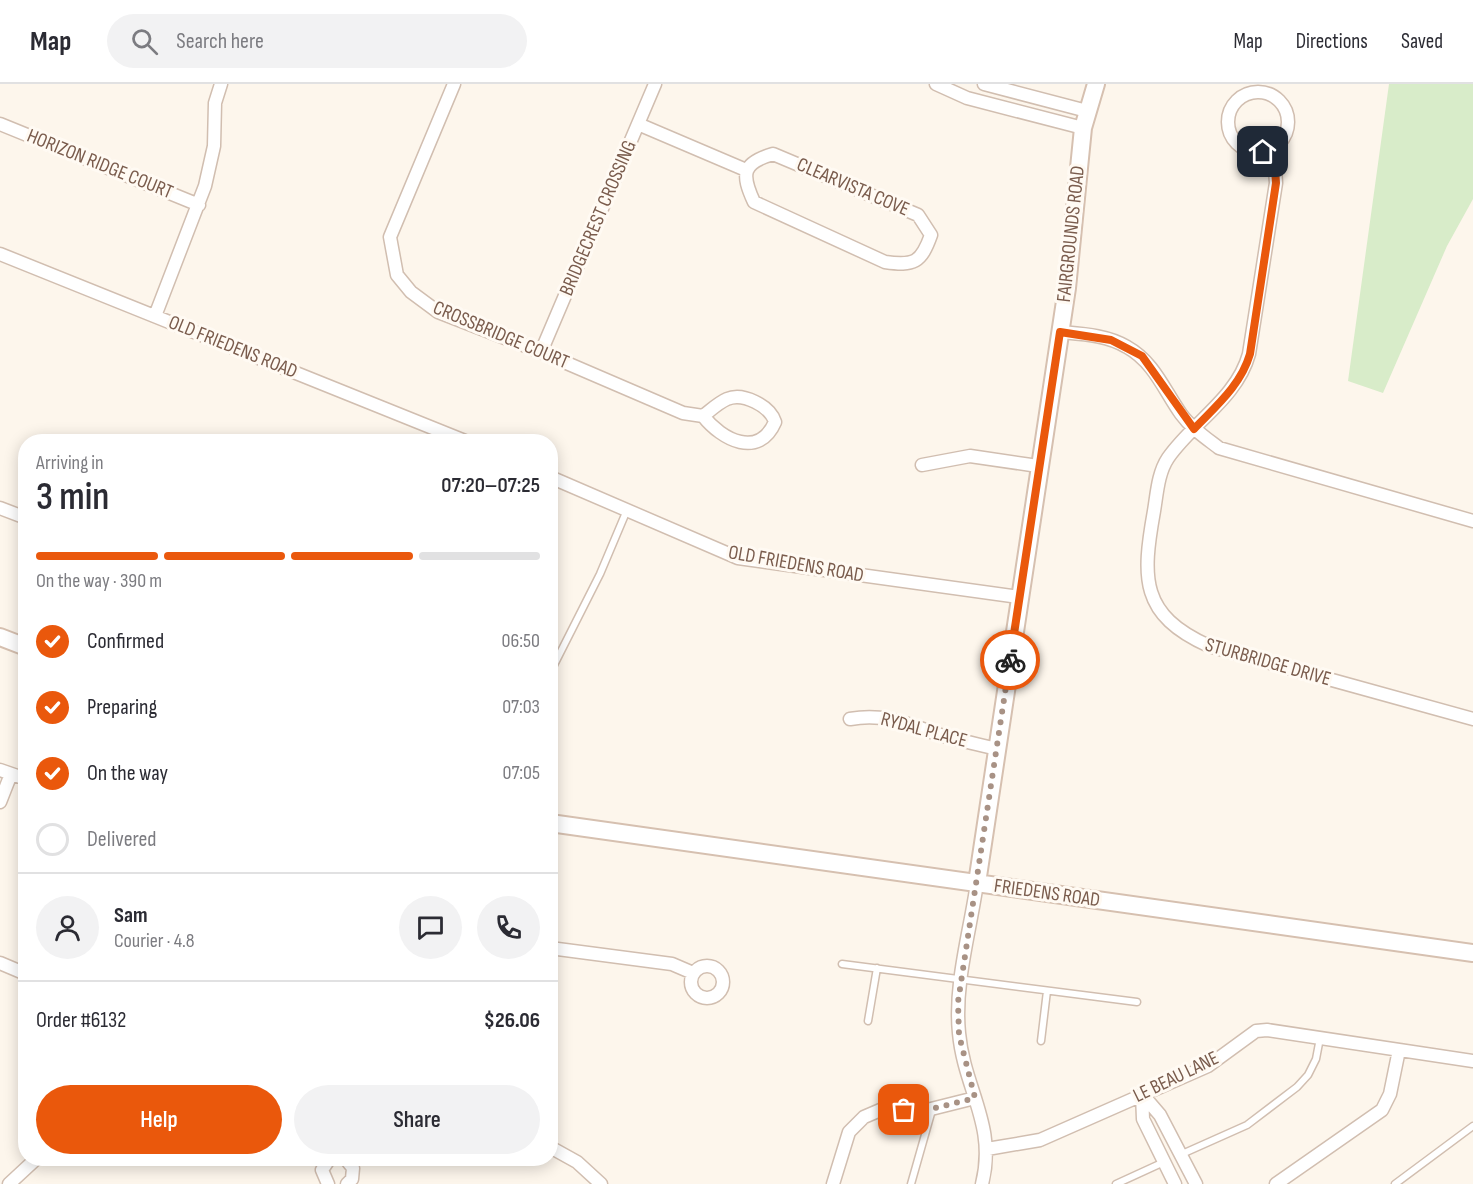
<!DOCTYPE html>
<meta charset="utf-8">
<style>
:root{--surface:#fff;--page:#f2f2f3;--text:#2b2b33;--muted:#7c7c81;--line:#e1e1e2;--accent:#ea580c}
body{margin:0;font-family:"Sofia Sans Condensed",sans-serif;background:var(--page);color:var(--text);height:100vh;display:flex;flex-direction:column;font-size:22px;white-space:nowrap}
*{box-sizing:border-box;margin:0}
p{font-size:20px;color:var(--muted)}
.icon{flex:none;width:33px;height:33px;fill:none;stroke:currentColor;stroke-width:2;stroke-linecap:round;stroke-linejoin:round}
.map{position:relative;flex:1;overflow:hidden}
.details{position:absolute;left:18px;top:350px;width:540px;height:732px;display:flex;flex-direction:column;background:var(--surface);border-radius:24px;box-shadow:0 3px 15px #0003}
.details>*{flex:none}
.pin{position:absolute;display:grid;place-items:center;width:51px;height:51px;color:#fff;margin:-26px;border-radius:12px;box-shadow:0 3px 9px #0006}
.courier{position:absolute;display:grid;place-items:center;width:60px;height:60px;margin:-30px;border:4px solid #ea580c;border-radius:50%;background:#fff;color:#222;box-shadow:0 2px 8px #0007}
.head em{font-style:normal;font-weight:600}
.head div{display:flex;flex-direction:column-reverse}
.head{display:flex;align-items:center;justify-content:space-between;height:102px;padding:0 18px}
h1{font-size:39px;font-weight:600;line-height:45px}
.bar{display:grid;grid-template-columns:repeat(4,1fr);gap:9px 6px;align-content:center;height:72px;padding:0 18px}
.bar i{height:8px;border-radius:4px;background:var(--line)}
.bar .selected{background:var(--accent)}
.bar p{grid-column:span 4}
.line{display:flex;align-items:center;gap:15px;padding:0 18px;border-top:2px solid var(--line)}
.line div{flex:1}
.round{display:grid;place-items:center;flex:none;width:63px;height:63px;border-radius:32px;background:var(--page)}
ol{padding:0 18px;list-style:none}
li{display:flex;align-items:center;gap:18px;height:66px}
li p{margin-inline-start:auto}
li .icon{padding:6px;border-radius:50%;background:var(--accent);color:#fff;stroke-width:4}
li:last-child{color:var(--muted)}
li i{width:33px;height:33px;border:3px solid var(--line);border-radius:50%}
.primary-button{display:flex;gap:12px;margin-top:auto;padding:12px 18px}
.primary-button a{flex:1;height:69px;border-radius:36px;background:var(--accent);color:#fff;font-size:24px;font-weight:600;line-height:69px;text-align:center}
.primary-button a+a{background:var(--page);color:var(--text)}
header{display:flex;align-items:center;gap:36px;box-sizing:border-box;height:84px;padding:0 30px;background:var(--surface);border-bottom:2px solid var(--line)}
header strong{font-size:28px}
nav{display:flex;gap:33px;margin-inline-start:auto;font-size:21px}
.search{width:420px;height:54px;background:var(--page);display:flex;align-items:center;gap:15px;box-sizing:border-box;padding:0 21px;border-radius:33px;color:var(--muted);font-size:22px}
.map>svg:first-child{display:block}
.green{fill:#d8ecc9}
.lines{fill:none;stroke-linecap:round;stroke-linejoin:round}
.lane-casing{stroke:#d1beb0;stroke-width:9}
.street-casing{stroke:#d1beb0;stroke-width:15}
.secondary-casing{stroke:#d6c0b0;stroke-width:20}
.lane{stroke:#fff;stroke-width:6}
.street{stroke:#fff;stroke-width:12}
.secondary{stroke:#fff;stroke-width:16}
.done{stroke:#a89285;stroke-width:6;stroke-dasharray:0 10.8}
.route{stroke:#ea580c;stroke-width:8}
.labels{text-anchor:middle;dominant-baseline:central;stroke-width:6;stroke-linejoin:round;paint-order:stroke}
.street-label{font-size:20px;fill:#7a5c4d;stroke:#fffaf3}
</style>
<header>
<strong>Map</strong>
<div class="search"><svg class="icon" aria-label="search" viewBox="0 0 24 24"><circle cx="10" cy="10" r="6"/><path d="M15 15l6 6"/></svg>Search here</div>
<nav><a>Map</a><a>Directions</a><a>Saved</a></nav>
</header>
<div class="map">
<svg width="1473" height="1100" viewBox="0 0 1473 1100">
<rect width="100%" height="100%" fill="#fdf6ec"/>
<path class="green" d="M1389,0H1473V115L1447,162L1383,309L1348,297Z"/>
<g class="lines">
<defs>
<path id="lane" d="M551,587L600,490L627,426
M842,880L1137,918
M868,937L877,884
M1041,957L1047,907
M1182,1070L1247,1041L1297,1003L1308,991L1316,975L1320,954
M911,1100L932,1026
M1116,1100L1164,1078
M1395,1100L1473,1042"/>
<path id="street" d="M454,0L390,153L397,191L411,208L438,228L541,268L683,329L703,332C722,356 759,375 775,338C770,322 743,308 727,315C718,319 711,326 703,332
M936,0L967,14L1083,44
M984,0L1087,27
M1228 38a30 30 0 1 1 60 0a30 30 0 1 1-60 0Z
M0,40L199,121
M638,40L746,86
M1268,66L1275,85L1276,99L1249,270C1237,314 1193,338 1168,374C1158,389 1157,409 1154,427C1142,494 1140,531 1209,562L1473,635
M773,70L918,131L931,151C921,179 914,182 885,178L754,118C741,90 742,79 773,70Z
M0,170L465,357
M155,232L205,102L214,62L215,19L221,0
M1060,248C1082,250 1107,251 1127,263C1154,278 1164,306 1181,330C1191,344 1206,354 1219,364L1473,437
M541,268L655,0
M922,381L970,372L1038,382
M550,393L738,474L1019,513
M0,424L26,434
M850,635C883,629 906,639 937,650C957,656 977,660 997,665
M0,686L26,695
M0,718L11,690
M977,799C970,848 954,900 959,949C964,1005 997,1041 982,1100
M550,864L672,880L693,889
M0,879L26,890
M691 898a16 16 0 1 1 32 0a16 16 0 1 1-32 0Z
M1142,1010L1160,1031L1196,1100
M1142,1010L1143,1035L1175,1100
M550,1063L577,1078L601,1100
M987,1065L1040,1056L1208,982L1256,947L1267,946L1473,977
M345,1074L353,1084L352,1095L347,1100
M9,1100L37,1074
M328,1100L322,1086L330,1074
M833,1100L849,1048L864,1033L885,1024L923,1027L975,1014
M1276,1100L1382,1026L1390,1010L1399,966"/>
<path id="secondary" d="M0,553L26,563
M550,739L1473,869
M977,799L1067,204L1083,44L1096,0"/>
</defs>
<use href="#lane" class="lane-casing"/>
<use href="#street" class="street-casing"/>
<use href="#secondary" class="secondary-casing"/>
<use href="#lane" class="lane"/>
<use href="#street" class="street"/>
<use href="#secondary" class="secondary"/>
</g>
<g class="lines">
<path class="done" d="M904,1026L923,1027L975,1014L959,951L958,918L1010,576"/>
<path class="route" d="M1010,576L1060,248L1111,256L1142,272L1194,345C1216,322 1241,301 1250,270L1276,99L1275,85L1268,66L1263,68"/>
</g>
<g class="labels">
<g class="street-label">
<text transform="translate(100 80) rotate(22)">HORIZON RIDGE COURT</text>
<text transform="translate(853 103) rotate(23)">CLEARVISTA COVE</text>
<text transform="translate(598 134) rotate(-67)">BRIDGECREST CROSSING</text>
<text transform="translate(1071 150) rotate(-84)">FAIRGROUNDS ROAD</text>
<text transform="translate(501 251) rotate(23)">CROSSBRIDGE COURT</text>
<text transform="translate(233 263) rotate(22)">OLD FRIEDENS ROAD</text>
<text transform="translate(796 480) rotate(10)">OLD FRIEDENS ROAD</text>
<text transform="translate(1268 578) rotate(16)">STURBRIDGE DRIVE</text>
<text transform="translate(924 646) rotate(15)">RYDAL PLACE</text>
<text transform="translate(1047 809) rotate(8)">FRIEDENS ROAD</text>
<text transform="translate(1176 993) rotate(-26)">LE BEAU LANE</text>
</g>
</g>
</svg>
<div class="pin" style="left:904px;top:1026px;background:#ea580c"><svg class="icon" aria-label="bag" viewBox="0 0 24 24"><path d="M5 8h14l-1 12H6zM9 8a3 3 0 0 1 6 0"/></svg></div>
<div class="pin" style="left:1263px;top:68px;background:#1f2937"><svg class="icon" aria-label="home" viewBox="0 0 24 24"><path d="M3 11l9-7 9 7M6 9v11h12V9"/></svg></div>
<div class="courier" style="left:1010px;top:576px"><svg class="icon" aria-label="bike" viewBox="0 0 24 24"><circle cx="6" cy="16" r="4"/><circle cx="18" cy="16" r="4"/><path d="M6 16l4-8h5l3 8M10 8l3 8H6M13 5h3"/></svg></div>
<section class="details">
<div class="head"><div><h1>3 min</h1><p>Arriving in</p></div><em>07:20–07:25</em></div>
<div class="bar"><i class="selected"></i><i class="selected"></i><i class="selected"></i><i></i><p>On the way · 390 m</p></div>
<ol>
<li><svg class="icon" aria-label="check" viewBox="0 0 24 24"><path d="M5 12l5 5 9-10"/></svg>Confirmed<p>06:50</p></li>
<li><svg class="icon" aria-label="check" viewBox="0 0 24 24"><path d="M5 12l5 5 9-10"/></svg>Preparing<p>07:03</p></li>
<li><svg class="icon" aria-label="check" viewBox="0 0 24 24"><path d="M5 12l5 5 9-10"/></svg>On the way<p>07:05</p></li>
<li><i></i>Delivered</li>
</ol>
<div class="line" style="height:108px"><a class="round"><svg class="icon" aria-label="person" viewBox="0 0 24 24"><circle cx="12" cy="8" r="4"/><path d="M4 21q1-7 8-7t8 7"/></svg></a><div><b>Sam</b><p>Courier · 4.8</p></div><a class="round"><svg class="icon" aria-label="chat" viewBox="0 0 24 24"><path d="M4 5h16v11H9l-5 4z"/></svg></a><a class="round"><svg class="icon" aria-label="phone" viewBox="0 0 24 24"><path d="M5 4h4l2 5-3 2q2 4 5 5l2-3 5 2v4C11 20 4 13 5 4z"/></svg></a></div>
<div class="line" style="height:78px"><div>Order #6132</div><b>$26.06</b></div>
<div class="primary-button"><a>Help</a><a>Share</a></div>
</section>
</div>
